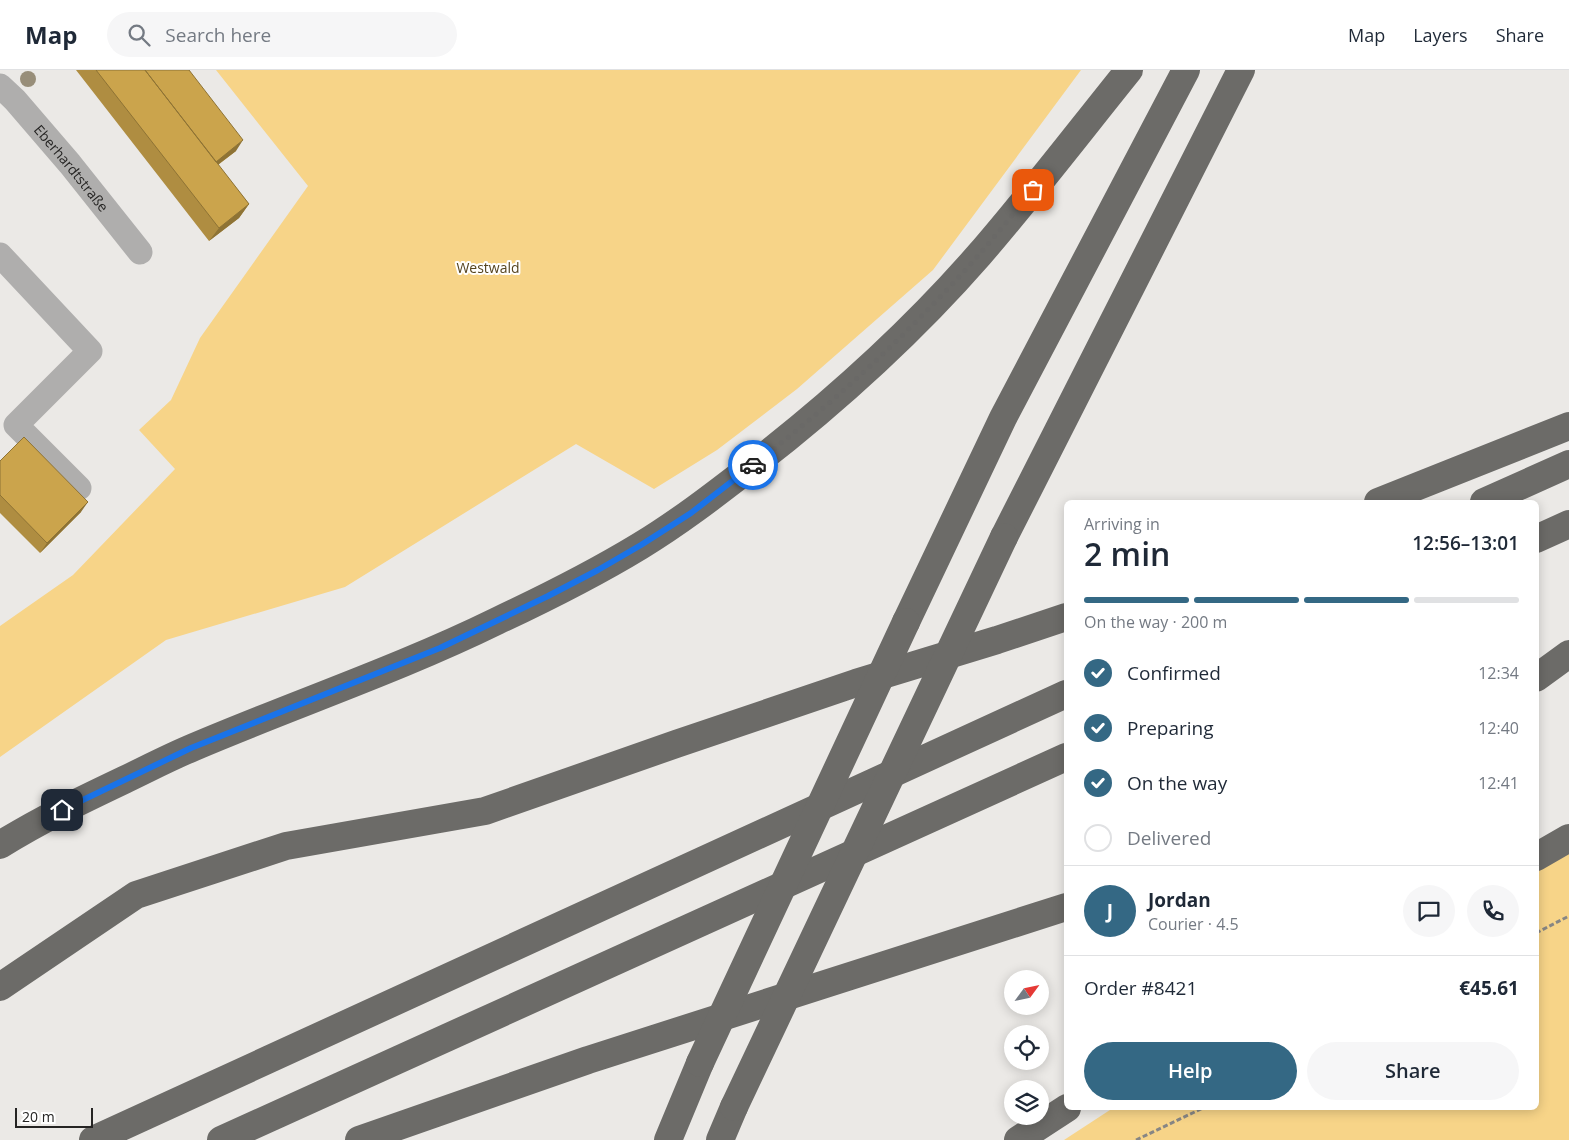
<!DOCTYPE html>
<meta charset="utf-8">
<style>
:root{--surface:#fff;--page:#f6f6f7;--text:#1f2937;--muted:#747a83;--line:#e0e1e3;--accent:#346884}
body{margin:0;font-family:"Open Sans",sans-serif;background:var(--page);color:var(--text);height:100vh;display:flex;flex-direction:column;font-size:19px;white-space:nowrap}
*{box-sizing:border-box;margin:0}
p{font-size:16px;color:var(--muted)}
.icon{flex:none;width:28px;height:28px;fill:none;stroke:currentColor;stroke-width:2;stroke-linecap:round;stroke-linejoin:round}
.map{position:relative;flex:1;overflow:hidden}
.side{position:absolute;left:1064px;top:430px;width:475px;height:610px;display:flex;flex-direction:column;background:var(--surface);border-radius:8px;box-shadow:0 2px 12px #0003}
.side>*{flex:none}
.needle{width:32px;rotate:57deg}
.buttons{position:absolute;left:1004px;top:900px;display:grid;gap:10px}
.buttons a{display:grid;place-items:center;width:45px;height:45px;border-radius:50%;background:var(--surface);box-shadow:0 2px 12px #0003;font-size:25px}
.scale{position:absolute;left:15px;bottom:12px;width:78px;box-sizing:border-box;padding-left:5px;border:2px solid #252423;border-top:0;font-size:14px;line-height:18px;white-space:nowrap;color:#252423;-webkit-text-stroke:4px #fff;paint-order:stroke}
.pin{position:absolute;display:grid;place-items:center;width:42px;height:42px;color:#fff;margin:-21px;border-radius:10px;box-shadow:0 2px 8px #0006}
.courier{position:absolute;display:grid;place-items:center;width:50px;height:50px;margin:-25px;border:4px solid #1a73e8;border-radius:50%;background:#fff;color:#222;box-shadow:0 1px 6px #0007}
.headline em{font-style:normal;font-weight:600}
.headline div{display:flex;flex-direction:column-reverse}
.headline{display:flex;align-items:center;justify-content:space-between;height:85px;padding:0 20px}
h1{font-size:32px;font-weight:600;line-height:38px}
.bar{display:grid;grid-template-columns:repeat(4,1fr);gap:8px 5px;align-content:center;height:60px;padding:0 20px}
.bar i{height:6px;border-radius:4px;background:var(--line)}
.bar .on{background:var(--accent)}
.bar p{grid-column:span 4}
.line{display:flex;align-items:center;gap:12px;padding:0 20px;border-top:1px solid var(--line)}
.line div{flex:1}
.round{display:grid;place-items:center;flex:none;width:52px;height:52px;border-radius:26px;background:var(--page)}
ol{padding:0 20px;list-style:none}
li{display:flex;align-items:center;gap:15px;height:55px}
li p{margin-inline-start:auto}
li .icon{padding:5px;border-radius:50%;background:var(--accent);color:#fff;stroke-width:4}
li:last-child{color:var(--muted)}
li i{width:28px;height:28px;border:2px solid var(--line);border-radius:50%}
.cta{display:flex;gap:10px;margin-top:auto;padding:10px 20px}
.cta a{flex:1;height:58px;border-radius:30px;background:var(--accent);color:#fff;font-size:20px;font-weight:600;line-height:58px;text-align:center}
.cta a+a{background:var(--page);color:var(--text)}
header{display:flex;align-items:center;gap:30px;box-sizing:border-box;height:70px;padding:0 25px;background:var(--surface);border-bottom:1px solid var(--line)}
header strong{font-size:24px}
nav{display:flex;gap:28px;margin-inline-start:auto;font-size:18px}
.search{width:350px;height:45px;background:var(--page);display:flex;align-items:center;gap:12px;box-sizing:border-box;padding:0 18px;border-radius:28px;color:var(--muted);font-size:19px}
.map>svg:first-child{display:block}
.green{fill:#f7d488}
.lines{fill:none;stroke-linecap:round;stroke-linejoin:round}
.path{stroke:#878684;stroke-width:3;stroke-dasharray:5 2.5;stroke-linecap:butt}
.minor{stroke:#afaead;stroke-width:25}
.highway{stroke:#6c6b68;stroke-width:28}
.highway-bridge{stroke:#6c6b68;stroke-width:28}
.tree{fill:#988e79}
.wall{fill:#af8d41}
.shaded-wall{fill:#8e7335}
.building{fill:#cba44c;stroke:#8e7335}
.done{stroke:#6a6967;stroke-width:5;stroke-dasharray:0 9}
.route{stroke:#1a73e8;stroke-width:6}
.labels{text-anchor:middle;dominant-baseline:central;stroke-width:4;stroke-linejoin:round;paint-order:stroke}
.street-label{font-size:14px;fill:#252423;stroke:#fff}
.park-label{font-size:14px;fill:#55441f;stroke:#fff}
</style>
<header>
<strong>Map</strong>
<div class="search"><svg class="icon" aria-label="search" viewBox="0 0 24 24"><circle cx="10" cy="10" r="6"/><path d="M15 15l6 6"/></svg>Search here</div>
<nav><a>Map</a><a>Layers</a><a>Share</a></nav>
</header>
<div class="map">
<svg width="1569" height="1070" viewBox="0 0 1569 1070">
<rect width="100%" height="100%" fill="#ebe9e6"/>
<path class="green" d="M216,0H1081L933,200L797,319L717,380L654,419L576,374L345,517L166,570L0,687V556L73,505L175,399L139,360L171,330L200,268L308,116Z
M1569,783V1070H1064L1113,1038H1536V802Z"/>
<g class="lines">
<path class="path" d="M1536,863L1569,846
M1136,1070L1203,1038"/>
<g class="minor">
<path id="s1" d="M0,16L15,30L70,94L140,182"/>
<path d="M0,185L90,281L16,355L79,418"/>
</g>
<path class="highway" d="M1378,432L1569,356
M1484,432L1569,394
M1004,467L1241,0
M1536,469L1569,454
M906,552L1003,348L1186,0
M1536,608L1569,584
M0,775C40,750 82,730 124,710C147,699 170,687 194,677C295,634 399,599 497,551C546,528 594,504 640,476C678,453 713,426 748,399C831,335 910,264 979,185C1031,125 1079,62 1129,0
M1536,787L1569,768
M0,917L136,825L286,776L485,741L676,674L856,613L997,570L1066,547
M93,1070L1066,624
M221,1070L1066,687
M359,1070L588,990L1066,837
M668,1070L700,993
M720,1070L734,1037
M1018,1070L1067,1038"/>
<path class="highway-bridge" d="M700,993L906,552
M734,1037L1004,467"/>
</g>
<circle class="tree" cx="28" cy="9" r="8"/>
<path class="wall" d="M76,0H189L236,81L218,95L249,134L239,148L209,171Z
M0,391L81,442L40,483L0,443Z"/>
<path class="shaded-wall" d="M243,70L236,81L208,102L215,92Z
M249,134L239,148L209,171L219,158Z
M88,432L81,442L40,483L47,473Z"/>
<path class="building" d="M96,0H145L249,134L219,158Z
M145,0H189L243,70L216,92Z
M24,367L88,432L47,473L0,425V391Z"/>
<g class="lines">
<path class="done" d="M753,395C834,333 909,263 977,187C996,165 1015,142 1033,120"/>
<path class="route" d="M62,740L191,678L440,578L548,526L598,500L641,475L691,443L753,395"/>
</g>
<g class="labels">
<g class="street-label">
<text stroke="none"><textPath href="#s1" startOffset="109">Eberhardtstraße</textPath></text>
</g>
<g class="park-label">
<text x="488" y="197">Westwald</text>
</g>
</g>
</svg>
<div class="buttons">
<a><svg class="needle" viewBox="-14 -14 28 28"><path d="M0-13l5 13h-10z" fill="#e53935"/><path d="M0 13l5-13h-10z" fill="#747a83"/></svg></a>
<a><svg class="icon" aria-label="locate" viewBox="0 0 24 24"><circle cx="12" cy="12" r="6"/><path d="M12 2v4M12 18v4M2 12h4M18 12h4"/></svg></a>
<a><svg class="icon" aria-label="layers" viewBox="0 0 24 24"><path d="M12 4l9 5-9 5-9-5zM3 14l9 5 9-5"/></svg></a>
</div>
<div class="scale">20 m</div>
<div class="pin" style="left:1033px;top:120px;background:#ea580c"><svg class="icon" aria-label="bag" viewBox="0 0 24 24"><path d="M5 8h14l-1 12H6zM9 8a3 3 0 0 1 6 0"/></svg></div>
<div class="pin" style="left:62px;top:740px;background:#1f2937"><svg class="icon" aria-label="home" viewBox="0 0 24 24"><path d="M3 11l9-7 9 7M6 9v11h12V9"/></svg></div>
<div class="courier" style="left:753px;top:395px"><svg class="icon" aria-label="car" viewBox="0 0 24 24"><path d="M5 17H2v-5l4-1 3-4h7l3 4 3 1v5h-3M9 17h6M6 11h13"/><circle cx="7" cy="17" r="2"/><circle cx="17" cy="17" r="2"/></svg></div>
<section class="side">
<div class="headline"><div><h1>2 min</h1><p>Arriving in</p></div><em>12:56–13:01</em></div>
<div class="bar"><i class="on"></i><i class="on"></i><i class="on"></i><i></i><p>On the way · 200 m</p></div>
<ol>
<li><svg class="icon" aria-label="check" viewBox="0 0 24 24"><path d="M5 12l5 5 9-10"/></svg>Confirmed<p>12:34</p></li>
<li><svg class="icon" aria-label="check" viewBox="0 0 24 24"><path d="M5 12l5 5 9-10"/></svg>Preparing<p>12:40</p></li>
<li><svg class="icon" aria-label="check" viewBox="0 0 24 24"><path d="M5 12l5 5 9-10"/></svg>On the way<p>12:41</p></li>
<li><i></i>Delivered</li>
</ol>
<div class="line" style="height:90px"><b class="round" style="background:var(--accent);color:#fff">J</b><div><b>Jordan</b><p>Courier · 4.5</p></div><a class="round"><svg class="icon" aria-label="chat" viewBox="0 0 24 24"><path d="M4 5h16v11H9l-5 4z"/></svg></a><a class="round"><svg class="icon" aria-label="phone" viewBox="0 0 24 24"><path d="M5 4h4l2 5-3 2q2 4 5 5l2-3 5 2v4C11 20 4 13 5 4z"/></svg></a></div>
<div class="line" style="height:65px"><div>Order #8421</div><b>€45.61</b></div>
<div class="cta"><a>Help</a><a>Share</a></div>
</section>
</div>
